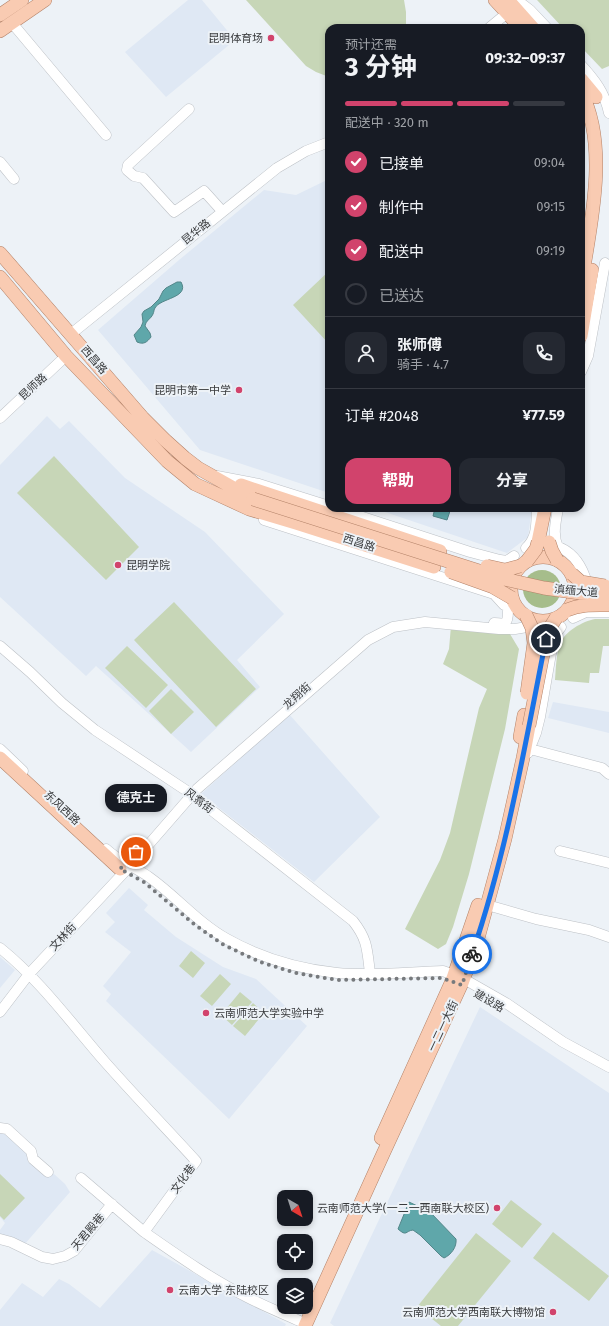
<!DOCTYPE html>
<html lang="zh">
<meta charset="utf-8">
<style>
:root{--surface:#171b24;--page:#242831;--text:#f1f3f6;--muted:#9ea1a6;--line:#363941;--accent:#d1436c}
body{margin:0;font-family:"Fira Sans","Noto Sans SC",sans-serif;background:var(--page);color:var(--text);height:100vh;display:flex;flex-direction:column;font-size:15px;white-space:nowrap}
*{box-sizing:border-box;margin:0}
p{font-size:13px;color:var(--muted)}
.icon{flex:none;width:22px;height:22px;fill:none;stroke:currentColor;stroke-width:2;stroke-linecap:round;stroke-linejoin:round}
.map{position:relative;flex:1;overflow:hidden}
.details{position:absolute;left:325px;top:24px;width:260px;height:488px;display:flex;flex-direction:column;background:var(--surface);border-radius:12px;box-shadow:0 2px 6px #0003}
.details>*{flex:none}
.needle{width:26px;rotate:141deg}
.controls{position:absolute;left:277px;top:1190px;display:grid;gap:8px}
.controls a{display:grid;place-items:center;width:36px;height:36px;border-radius:8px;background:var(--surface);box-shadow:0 2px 6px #0003;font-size:20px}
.pin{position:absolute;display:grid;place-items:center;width:34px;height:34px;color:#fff;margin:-17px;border:2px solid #fff;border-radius:50%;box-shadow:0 1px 4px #0007}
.courier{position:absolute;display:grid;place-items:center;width:40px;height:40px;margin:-20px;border:3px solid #1a73e8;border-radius:50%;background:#fff;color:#222;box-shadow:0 1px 5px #0007}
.bubble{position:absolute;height:28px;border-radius:12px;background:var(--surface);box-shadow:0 2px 6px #0003;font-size:13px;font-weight:700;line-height:28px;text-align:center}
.headline em{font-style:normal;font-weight:700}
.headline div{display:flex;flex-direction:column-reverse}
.headline{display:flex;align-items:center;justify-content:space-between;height:68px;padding:0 20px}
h1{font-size:26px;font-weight:700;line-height:30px}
.bar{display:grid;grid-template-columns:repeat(4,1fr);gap:6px 4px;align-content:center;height:48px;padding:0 20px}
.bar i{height:5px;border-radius:3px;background:var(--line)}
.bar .selected{background:var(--accent)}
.bar p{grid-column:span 4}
.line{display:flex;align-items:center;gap:10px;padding:0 20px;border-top:1px solid var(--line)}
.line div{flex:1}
.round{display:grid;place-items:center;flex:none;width:42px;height:42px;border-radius:12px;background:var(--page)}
ol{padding:0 20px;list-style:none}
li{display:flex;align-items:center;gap:12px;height:44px}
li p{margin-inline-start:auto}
li .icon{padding:4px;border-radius:50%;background:var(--accent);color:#fff;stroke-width:4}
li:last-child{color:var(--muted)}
li i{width:22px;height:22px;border:2px solid var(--line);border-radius:50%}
.button{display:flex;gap:8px;margin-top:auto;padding:8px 20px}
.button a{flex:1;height:46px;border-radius:12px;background:var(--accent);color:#fff;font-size:16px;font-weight:700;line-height:46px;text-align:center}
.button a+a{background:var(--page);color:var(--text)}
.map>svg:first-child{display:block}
.built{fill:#dfe8f4}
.green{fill:#c7d6b7}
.forest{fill:#a6bd8b}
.water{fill:#5fa7aa;stroke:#538689}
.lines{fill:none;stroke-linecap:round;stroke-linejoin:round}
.minor-casing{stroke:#bdc1c6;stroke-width:11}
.major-casing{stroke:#b38268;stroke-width:14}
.minor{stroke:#fff;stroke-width:10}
.major{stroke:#f9cbb2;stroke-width:13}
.major-bridge-casing{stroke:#b38268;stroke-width:14;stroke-linecap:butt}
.major-bridge{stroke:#f9cbb2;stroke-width:13}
.done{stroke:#777a7d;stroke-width:4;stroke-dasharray:0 7.2}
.route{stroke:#1a73e8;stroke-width:5}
.poi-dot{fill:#d1436c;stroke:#edf2f7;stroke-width:1.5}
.labels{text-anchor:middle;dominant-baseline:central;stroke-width:4;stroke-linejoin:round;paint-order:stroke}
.poi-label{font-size:11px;fill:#383a3c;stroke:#edf2f7;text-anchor:end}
.street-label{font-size:11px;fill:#383a3c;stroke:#edf2f7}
</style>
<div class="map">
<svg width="609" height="1326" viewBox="0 0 609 1326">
<rect width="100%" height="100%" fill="#edf2f7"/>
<path class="built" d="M188,0H202L235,40L166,97L125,52Z
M329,179V493L200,450L98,330L179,260L264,190L296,195Z
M47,416L60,429L69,421L125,478L205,532L284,614L237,660L260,687L191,752L96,666L86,676L0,597V465Z
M373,508H532L528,537L507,553Z
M553,702L609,712V733L548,718Z
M289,714L380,817L314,882L201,794Z
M129,888L148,905L144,910L176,937L223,967L256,979L307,1026L229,1119L106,1001L111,994L103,986L131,952L105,932L115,922L106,913Z
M0,957L15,970L0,988Z
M480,1007L609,1093V1326H334L330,1323Z
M0,1125L65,1184L70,1192L24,1245L0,1236V1230L5,1223L0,1217Z
M152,1250L286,1324L285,1326H0V1310L22,1283L43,1297L59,1279L69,1284L100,1308Z"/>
<path class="green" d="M246,0H404L406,12V28H329V77L316,72L306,66Z
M537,0H609V66L602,69L581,47V28H563Z
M329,271V344L293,305Z
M54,456L139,547L106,580L17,493Z
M174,602L256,689L216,727L134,640Z
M595,619H609V646H603L599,673H590L589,683L555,680C556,668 556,655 560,644C564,632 583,621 595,619Z
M451,626L510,634L519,649L505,729L469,874L453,927L446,944L438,949L405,929L440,860L450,833L479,708L487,689L443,664L449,649Z
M127,646L168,685L146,708L105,668Z
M171,689L194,712L171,734L149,711Z
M191,951L205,963L193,978L179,966Z
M220,974L231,984L212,1006L200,996Z
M240,992L252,1002L232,1025L221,1015Z
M253,1003L264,1013L245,1036L233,1026Z
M0,1174L25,1198L4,1220L0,1216Z
M511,1200L542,1224L522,1248L492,1224Z
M553,1232L609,1276L589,1301L533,1258Z
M476,1233L511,1261L458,1326H441L417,1307Z"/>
<path class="forest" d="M523 589a19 19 0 1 1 38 0a19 19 0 1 1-38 0Z"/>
<path class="water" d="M177,282H181C190,298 160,298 155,308C154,309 154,312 153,314C151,319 146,320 145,326L150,333L151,337C147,342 144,345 137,342L134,335L141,327L143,322L142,314L144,311L151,307L159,299L163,291L166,288Z
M435,508H451L447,520L433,516Z
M409,1202L430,1212L456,1239C457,1247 451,1255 444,1258L441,1256L420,1235L413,1230C405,1231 407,1237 398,1229Z"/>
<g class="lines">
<defs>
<path id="minor" d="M517,0L530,10L547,28
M12,23L106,135
M489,28L512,9
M581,65C594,79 605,93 609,113
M189,109L128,165L127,170L134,176L143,178L174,212L204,191L222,211
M0,162L14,179
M71,334L277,168L306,151L329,142
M581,372L588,356L605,263
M0,418L66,356
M217,476L259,484L329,506
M335,508L470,552L500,560L507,561L514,556
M558,508C556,522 552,534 558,547
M264,520L494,594L504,605
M556,546C571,551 580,563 585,577
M526,548C538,537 536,523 537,508
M573,618L586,612H609
M494,623C506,624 508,624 508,611
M0,646L30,672L62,703L95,730L187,791L353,921C368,940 367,950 370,973
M0,749L23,771
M530,749L602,768L609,774
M528,753L536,733L540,717L554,636L561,627
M106,849C120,862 135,867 149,877C176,896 198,923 227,939C261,958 299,969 337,973C370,976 409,972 443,971L464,979L506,1003L563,1042L609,1067
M560,851L609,863
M487,905L536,919L589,930L609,937
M0,948C40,980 71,1023 105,1062C135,1096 166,1128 196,1161L144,1232C177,1255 211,1279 247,1297C266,1307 287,1315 306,1324
M0,1012L29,974L130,866L197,789L368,640L393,627L425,622L499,629H515L527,627
M0,1128L7,1129L31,1151L33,1159L48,1172
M81,1178L144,1232
M0,1239L11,1242L42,1257L53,1259L65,1256L74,1251L112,1204"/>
<path id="major" d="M495,0L521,28
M508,0L533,28
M0,15L22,0
M0,31L45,0
M581,79L596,97
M581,92C609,145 591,224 581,284
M0,253L143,418L165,440L185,458L198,468L253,499
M0,277L66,356L167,461L195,484L249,509L296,523L434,567
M581,336L592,270
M241,485L440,551
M538,542L545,508
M511 589a32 32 0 1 1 64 0a32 32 0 1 1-64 0Z
M520,737L524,715
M0,758L120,869
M381,1138L452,981L478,905
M305,1326L383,1154L462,983L477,942L505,839L523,758L529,726"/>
</defs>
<use href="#minor" class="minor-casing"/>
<use href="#major" class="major-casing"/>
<use href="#minor" class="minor"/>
<use href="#major" class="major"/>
<defs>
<path id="major-bridge" d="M253,499L504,579L544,588L580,593L609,594
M549,542L552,551L557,560
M527,561L536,549L538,542
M487,566L505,570L520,566
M451,572L493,587L512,598
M572,574L581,582L605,586
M567,610C581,604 594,605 609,605
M526,615L532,628L534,643L527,693
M529,726L546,639L551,626L556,618"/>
</defs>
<use href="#major-bridge" class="major-bridge-casing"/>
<use href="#major-bridge" class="major-bridge"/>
</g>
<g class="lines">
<path class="done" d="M136,852L120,869L144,882L195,925L224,945L260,962L296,973L337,980L442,978L462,985L472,954"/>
<path class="route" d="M472,954C507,852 525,745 546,639"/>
</g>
<g class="poi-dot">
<circle cx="271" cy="38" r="4"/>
<circle cx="239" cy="390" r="4"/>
<circle cx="118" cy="565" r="4"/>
<circle cx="206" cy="1013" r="4"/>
<circle cx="497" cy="1208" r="4"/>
<circle cx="170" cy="1290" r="4"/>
<circle cx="553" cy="1312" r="4"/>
</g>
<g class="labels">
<g class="poi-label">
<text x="263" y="38">昆明体育场</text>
<text x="231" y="390">昆明市第一中学</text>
<text x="126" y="565" text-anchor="start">昆明学院</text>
<text x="214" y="1013" text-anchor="start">云南师范大学实验中学</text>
<text x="489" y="1208">云南师范大学(一二一西南联大校区)</text>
<text x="178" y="1290" text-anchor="start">云南大学 东陆校区</text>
<text x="545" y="1312">云南师范大学西南联大博物馆</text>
</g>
<g class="street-label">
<text transform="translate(196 232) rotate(-39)">昆华路</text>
<text transform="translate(94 360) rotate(49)">西昌路</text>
<text transform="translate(33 387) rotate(-43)">昆师路</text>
<text transform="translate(359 543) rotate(18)">西昌路</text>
<text transform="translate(576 591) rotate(5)">滇缅大道</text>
<text transform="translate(297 696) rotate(-42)">龙翔街</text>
<text transform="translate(199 801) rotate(37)">风翥街</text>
<text transform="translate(62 808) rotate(43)">东风西路</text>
<text transform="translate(63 937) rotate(-47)">文林街</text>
<text transform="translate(489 1001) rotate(30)">建设路</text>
<text transform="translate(443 1026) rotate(-65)">一二一大街</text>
<text transform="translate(183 1179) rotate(-54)">文化巷</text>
<text transform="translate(88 1232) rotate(-50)">天君殿巷</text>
</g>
</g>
</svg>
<div class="controls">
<a><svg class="needle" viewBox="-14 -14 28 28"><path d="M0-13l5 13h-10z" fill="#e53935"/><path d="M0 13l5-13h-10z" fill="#9ea1a6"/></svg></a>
<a><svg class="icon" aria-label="locate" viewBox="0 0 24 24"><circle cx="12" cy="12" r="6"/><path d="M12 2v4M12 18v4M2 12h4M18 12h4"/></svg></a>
<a><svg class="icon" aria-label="layers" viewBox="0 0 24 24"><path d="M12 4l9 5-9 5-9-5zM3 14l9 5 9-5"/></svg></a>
</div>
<div class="pin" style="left:136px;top:852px;background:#ea580c"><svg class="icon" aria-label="bag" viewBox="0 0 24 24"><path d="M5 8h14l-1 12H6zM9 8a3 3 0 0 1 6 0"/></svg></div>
<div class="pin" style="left:546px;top:639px;background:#1f2937"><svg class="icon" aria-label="home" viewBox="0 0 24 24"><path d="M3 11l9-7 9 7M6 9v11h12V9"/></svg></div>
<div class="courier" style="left:472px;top:954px"><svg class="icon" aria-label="bike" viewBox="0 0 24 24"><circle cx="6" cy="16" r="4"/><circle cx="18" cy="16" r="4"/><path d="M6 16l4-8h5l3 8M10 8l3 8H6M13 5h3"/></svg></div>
<div class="bubble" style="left:105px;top:784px;width:62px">德克士</div>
<section class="details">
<div class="headline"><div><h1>3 分钟</h1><p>预计还需</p></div><em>09:32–09:37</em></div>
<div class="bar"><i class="selected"></i><i class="selected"></i><i class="selected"></i><i></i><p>配送中 · 320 m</p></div>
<ol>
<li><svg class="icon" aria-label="check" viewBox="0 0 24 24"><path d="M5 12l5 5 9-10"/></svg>已接单<p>09:04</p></li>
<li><svg class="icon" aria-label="check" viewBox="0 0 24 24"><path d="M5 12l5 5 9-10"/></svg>制作中<p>09:15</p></li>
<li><svg class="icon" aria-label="check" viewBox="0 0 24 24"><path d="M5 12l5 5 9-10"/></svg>配送中<p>09:19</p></li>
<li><i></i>已送达</li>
</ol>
<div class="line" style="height:72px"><a class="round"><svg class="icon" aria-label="person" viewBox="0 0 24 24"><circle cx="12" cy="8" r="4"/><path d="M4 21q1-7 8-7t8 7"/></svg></a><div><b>张师傅</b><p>骑手 · 4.7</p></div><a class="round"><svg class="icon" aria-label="phone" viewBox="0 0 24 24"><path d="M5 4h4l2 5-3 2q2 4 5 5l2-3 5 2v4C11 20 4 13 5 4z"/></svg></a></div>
<div class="line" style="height:52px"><div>订单 #2048</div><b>¥77.59</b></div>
<div class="button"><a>帮助</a><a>分享</a></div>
</section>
</div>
